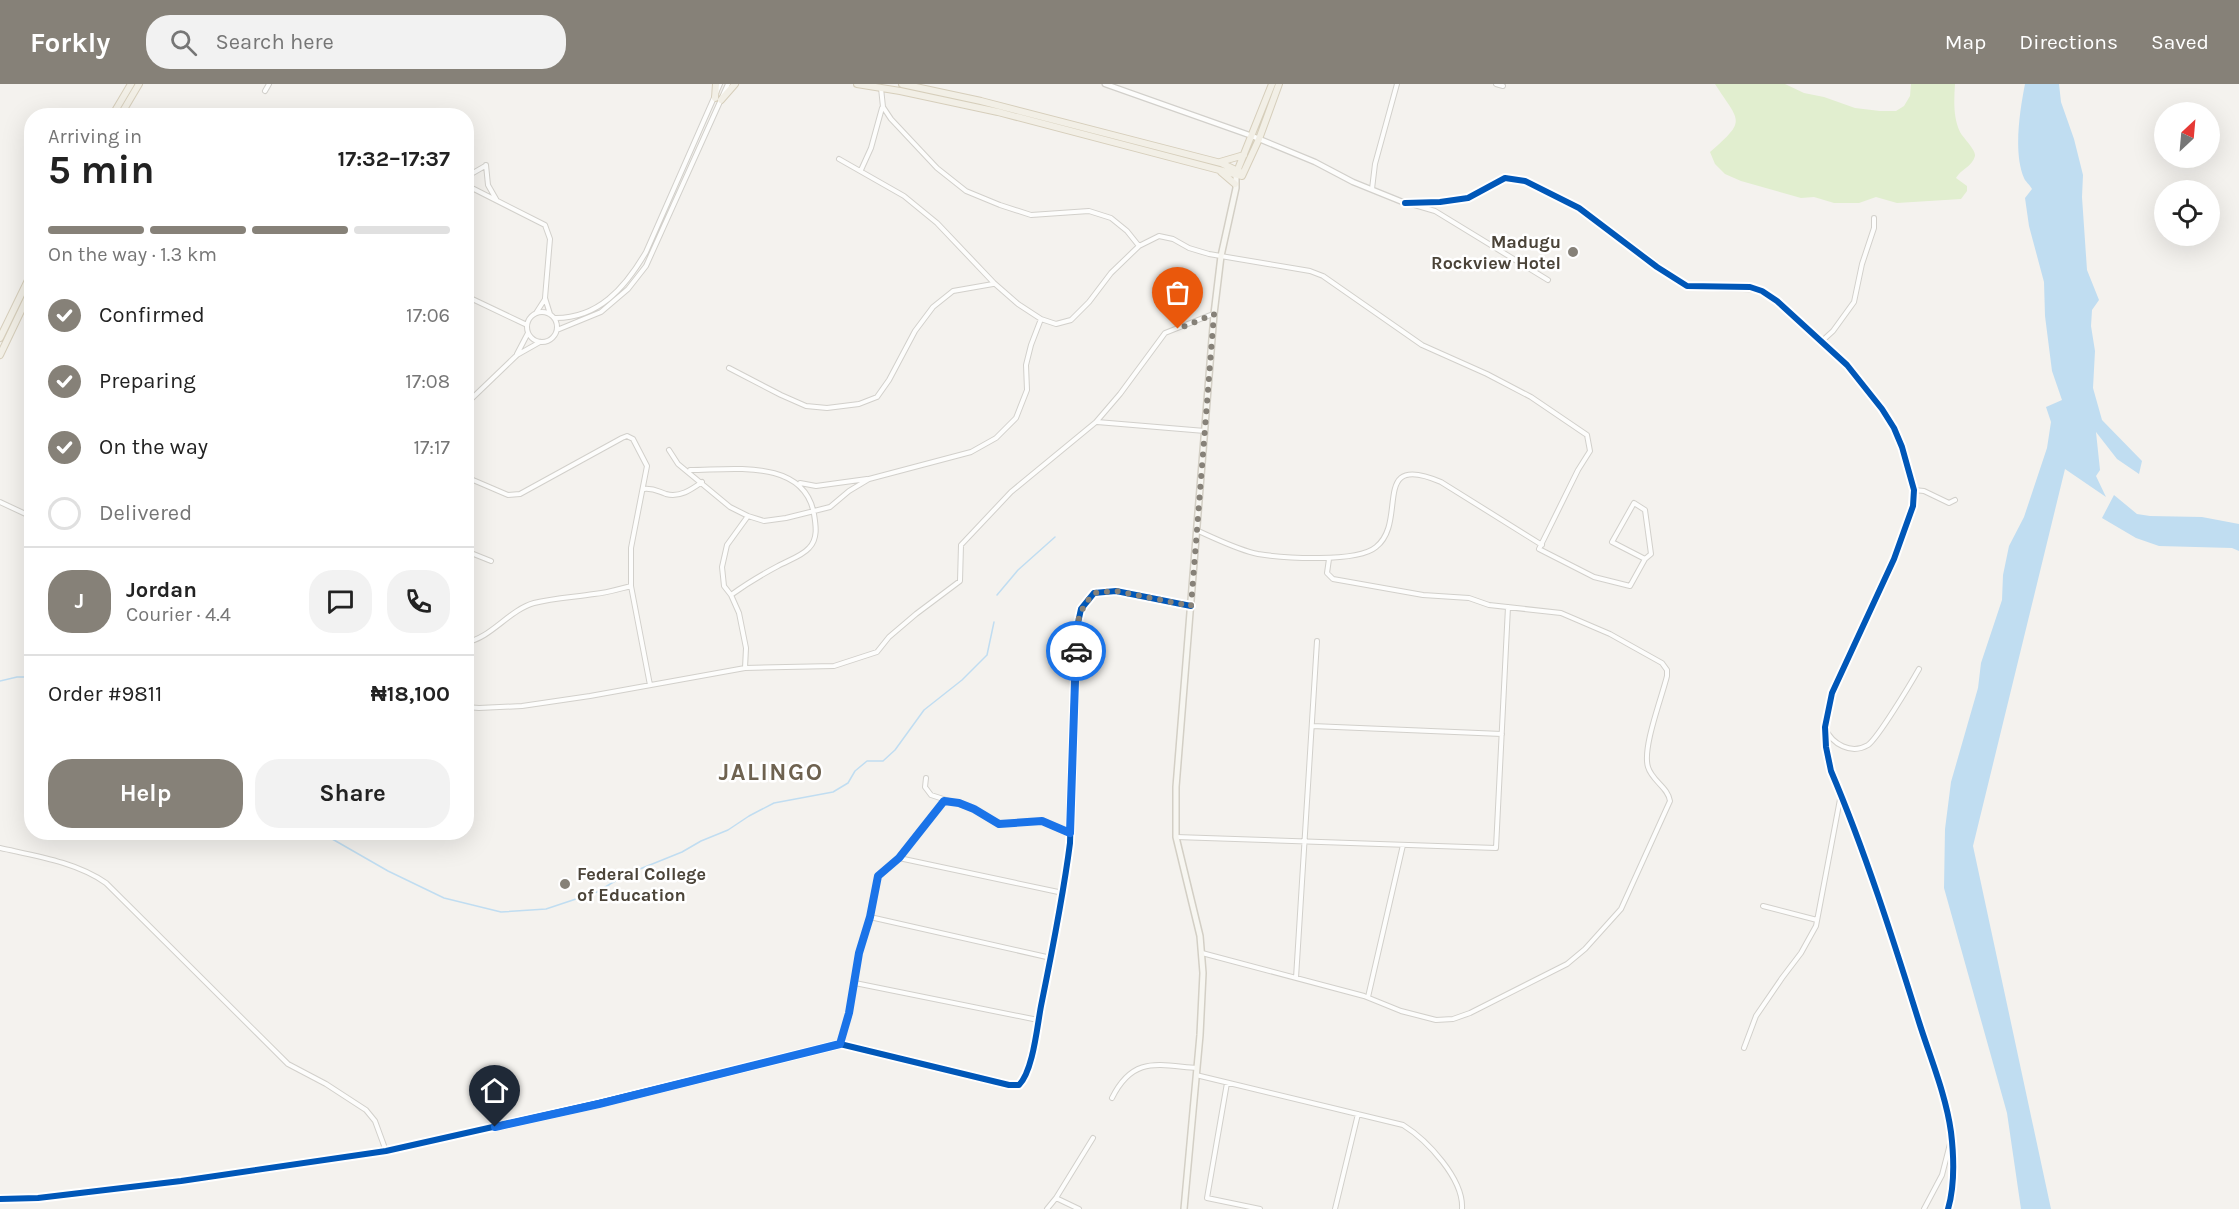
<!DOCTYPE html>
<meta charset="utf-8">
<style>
:root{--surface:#fff;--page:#f2f2f2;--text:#222;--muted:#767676;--line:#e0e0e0;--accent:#868178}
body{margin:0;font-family:Karla,sans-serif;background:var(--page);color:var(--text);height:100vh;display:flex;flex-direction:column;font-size:22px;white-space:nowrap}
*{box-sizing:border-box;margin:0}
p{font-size:20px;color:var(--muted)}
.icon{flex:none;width:33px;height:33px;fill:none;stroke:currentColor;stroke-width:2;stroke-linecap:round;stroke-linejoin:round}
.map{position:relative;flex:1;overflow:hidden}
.side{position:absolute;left:24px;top:24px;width:450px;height:732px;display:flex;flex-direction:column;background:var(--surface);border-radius:24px;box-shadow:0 6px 24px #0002}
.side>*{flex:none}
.needle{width:39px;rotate:26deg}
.fabs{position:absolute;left:2154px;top:18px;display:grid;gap:12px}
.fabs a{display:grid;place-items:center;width:66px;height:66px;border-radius:50%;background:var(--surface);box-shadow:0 6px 24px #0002;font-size:30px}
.pin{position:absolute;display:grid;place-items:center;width:51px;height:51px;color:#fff;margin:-62px -26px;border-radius:50% 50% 50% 0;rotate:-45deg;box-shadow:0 0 6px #0007}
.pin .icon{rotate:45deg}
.courier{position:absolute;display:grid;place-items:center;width:60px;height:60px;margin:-30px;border:4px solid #1a73e8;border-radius:50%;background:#fff;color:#222;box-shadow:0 2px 8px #0007}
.overview em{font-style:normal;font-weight:700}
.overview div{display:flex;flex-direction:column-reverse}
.overview{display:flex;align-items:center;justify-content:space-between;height:102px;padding:0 24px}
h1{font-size:39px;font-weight:700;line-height:45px}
.bar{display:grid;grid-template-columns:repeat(4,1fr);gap:9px 6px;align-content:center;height:72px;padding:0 24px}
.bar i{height:8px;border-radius:4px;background:var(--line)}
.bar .on{background:var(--accent)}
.bar p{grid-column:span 4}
.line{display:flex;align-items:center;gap:15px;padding:0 24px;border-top:2px solid var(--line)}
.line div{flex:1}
.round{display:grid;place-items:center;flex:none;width:63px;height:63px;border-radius:24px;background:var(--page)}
ol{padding:0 24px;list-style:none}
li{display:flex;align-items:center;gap:18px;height:66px}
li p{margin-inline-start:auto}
li .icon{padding:6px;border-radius:50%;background:var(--accent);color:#fff;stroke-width:4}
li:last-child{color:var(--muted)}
li i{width:33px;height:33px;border:3px solid var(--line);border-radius:50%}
.cta{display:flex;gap:12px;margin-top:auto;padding:12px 24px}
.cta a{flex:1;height:69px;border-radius:24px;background:var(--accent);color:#fff;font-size:24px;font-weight:700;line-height:69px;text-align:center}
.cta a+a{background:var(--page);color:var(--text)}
header{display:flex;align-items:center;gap:36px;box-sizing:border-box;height:84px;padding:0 30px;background:var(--accent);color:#fff}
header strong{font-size:28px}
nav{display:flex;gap:33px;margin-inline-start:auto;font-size:21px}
.search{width:420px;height:54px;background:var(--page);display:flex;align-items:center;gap:15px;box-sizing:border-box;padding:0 21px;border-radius:24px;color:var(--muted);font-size:22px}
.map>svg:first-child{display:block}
.green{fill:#e1eecf}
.water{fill:#c0ddf1}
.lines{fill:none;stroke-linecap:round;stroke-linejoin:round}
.stream{stroke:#c0ddf1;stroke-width:1.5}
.minor-casing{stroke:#d2d0cb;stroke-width:6}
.tertiary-casing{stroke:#d2d0cb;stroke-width:7}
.secondary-casing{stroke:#d3cfc5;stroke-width:8}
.primary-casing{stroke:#d6cebb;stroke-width:8}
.minor{stroke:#fdfdfc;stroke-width:4}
.tertiary{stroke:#fdfdfc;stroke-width:4.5}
.secondary{stroke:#f7f6f1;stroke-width:5}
.primary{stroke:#f2efe6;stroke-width:6}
.cycleway-casing{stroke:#fff;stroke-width:10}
.cycleway{stroke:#0057b8;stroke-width:6}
.done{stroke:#868178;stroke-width:6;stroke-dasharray:0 10.8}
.route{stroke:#1a73e8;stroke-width:8}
.poi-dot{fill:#868178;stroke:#fff;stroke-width:2}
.labels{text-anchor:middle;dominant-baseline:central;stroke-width:5;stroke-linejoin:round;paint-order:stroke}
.poi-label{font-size:18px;font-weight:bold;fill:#4b4439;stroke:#fff;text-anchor:end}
.district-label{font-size:24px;font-weight:bold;letter-spacing:1.5px;fill:#6e6250;stroke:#fff}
</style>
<header>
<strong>Forkly</strong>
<div class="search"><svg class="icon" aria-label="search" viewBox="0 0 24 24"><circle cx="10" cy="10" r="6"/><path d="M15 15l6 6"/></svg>Search here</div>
<nav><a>Map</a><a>Directions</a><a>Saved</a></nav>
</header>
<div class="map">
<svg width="2239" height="1125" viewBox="0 0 2239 1125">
<rect width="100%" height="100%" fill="#f4f2ee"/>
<path class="green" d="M1715,0H1785L1804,9L1824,13L1855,24L1880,27H1896L1904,22L1910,12L1911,0H1955C1954,16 1953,33 1960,48C1964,55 1976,66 1975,72C1972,83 1961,85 1956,94L1967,102V107L1961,115L1897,119L1876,113L1859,119H1834L1814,113L1801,114L1741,97L1725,90L1715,80L1710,68C1748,35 1739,38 1715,0Z"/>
<path class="water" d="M2025,0H2059L2061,18L2074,55L2083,91L2082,113L2087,186L2099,216L2092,226L2091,242L2095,267L2093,304L2102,336L2142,377L2139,390L2117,375L2096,348L2100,386L2096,392L2106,413L2065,385L1973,762L2051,1125H2021L2007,1029L1944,804L1945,745L1951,698L1978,604L1981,579L2002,516L2003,491L2009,462L2024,433L2047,364L2051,338L2046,323L2062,316L2052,287L2045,232L2044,198L2029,142L2025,114L2032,105C2030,101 2025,97 2024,94C2013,69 2020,25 2025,0Z
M2114,411L2137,430L2150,432L2202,433L2239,440V467L2232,464L2159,462L2136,454L2102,434Z"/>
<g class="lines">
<path class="stream" d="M997,511L1018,486L1055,453
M0,597L17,593H32
M320,748L388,787L444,814L501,828L546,825L597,808L625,791L682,768L701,757L728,746L749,732L774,719L833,708L848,699L855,687L867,677H883L895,666L924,626L962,596L987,571L994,538"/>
<defs>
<path id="minor" d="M1496,0L1503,2
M881,4L883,23L891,35L937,84L966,107L1000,121L1031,131L1089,127L1111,134L1127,147L1139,162
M265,7L269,0
M839,75L904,112L937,139L994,199L1018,220L1041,235L1056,240L1071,236L1089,218L1111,189L1139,162L1159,152L1173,155L1189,164L1209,170L1310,187L1323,192L1422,261L1487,290L1531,313L1587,351L1590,367L1578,386L1539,465L1594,493L1630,502L1645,475L1612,458L1634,419L1645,426L1651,470L1645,475
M486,81L488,101L496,115
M861,86L871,64L882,24
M466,93L485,82
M466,101L545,141L550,155L545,214L550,230
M1372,105L1375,80L1397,0
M1411,120L1435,127L1548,196
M466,212L527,241
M527 243a15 15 0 1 1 30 0a15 15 0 1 1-30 0Z
M536,229L545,215
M554,234C598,235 625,204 646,168L720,0
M557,246L601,228L628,205L646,182L728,0
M1822,257L1833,247L1854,218L1862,180L1874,144V134
M517,270L528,249
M729,284L781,311L806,322L827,324L859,320L877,313L889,296L915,247L933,223L953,207L993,200
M466,320L517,271L540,258
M1097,338L1205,347
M669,366L678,380L730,423L748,432L764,437L786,434L830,423L849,407L869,395L971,368L996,354L1016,334L1027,306L1026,281L1031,261L1041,235
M690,386C732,386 804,374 814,430C816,442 818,455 809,464C802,472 787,477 778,482C761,491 746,500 731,511
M466,393L508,411L520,410L622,354L627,352L633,355L647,382L631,464V502L650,601
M800,399L816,402L867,395
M644,405C654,404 657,407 666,410C680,414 692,405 702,398
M1914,406L1924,407L1949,419L1955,416
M0,418L32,433
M1198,447C1217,455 1238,466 1258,470C1283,474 1357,479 1376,463C1409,437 1369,367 1441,398L1542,461
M466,467L491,477
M466,558C490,555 509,526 534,519C553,514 575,513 594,510C607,509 619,505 631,502
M745,584L746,564L739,529L731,511L724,502L722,483L727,461L748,432
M466,623L479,624L522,622L590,612L745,584L834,582L877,568L889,553L916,530L960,497L961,461L1011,408L1096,338L1120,310L1165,249L1213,230
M1312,642L1502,650
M1825,644C1832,660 1851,671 1868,661C1878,654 1911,599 1919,585
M926,694L925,703L931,711L974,725L999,740L1042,737L1070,749
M1176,753L1496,764L1508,523
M0,764C36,772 76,778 106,799L288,980L326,1000L366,1026L375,1037L386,1067
M899,774L1063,809
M1763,822L1817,836
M870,833L1051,874
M1202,869L1364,912L1401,927L1436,936L1453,935L1470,929L1567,880L1585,865L1621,825L1670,717C1668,703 1652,697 1648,683C1642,664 1662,613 1667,592V586L1662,579L1610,550L1561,529L1489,521L1469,514L1423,511L1333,495L1327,489L1329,475
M1296,894L1317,557
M855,899L1038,936
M1368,913L1403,761
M840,960L849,929L859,869L870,833L878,793L899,774L944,717
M1744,964L1756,932L1782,894L1801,869L1816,842L1841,710
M1196,991L1403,1041C1427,1056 1464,1095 1462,1125
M1227,999L1207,1114L1260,1125
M1112,1014C1133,972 1157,981 1197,984
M1056,1114L1093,1054
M0,1115L38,1114L181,1097L386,1067L599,1019L840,960L1009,1001H1019C1033,987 1037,943 1041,922C1052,868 1063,814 1070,759L1076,548L1081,525L1094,509L1116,507L1191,522
M1047,1125L1056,1114L1079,1125
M1335,1125L1358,1030
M1924,1125L1942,1091L1951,1056"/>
<path id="tertiary" d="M1105,0L1252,52L1315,78L1353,98L1405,119L1440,118L1468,114L1505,94L1525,97L1590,131L1678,197L1687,202L1699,203L1757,205L1777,217L1822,257L1847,281L1882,325L1894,344L1902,363L1914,406L1913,422L1894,475L1832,609L1825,643L1826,663L1831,687C1865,767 1893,855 1919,938C1930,973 1946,1011 1951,1048C1954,1073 1955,1101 1948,1125"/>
<path id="secondary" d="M1184,1125L1200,951L1203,889L1200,852L1176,753V703L1214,230L1221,172L1236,104V90"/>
<path id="primary" d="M857,0L900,7L998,28L1242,92L1259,55L1279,0
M902,0L981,17L1221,79L1240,88
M715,14L716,0
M721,16L735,0
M112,32L131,0
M120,32L139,0
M1220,78L1244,71
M1221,88L1235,100
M1236,90L1272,0
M0,254L32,188
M0,271L32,204"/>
</defs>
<use href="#minor" class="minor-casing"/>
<use href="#tertiary" class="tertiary-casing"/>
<use href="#secondary" class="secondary-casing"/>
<use href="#primary" class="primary-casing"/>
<use href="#minor" class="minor"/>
<use href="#tertiary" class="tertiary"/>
<use href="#secondary" class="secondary"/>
<use href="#primary" class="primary"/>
<defs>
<path id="cycleway" d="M1405,119L1440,118L1468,114L1505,94L1525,97L1579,124L1657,183L1687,202L1750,203L1762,207L1777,217L1847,281L1882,325L1894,344L1902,363L1914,406L1913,422L1894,475L1832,609L1825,643L1826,663L1831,687C1865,767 1893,855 1919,938C1930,973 1946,1011 1951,1048C1954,1073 1955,1101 1948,1125
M0,1115L38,1114L181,1097L386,1067L599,1019L840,960L1009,1001H1019C1033,987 1037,943 1041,922C1052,868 1063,814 1070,759L1076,548L1081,525L1094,509L1116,507L1191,522"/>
</defs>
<use href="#cycleway" class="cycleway-casing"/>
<use href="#cycleway" class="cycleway"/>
</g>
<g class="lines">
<path class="done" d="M1076,567C1077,539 1076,530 1094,509L1116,507L1191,522L1214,230L1178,245"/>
<path class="route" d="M495,1043L599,1020L840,960L849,929L859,869L870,833L878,792L899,774L944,717L959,719L974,725L999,740L1042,737L1070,749L1076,567"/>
</g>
<g class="poi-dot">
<circle cx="1573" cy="168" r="6"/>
<circle cx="565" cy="800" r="6"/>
</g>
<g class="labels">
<g class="poi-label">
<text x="1561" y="158">Madugu<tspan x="1561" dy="21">Rockview Hotel</tspan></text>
<text x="577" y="790" text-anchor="start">Federal College<tspan x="577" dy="21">of Education</tspan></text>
</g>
<g class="district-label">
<text x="771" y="688">JALINGO</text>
</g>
</g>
</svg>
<div class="fabs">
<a><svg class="needle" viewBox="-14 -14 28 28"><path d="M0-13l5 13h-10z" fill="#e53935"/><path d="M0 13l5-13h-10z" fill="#767676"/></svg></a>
<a><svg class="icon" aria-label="locate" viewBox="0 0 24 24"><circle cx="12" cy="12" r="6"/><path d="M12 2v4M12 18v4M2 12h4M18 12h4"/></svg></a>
</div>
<div class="pin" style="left:1178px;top:245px;background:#ea580c"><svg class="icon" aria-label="bag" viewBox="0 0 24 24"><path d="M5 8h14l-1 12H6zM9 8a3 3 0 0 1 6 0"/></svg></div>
<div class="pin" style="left:495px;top:1043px;background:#1f2937"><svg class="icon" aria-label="home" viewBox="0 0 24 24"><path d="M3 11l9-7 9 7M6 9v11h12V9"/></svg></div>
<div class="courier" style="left:1076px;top:567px"><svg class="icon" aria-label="car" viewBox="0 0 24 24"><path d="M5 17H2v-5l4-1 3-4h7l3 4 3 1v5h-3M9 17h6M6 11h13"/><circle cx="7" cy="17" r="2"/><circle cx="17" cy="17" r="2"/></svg></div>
<section class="side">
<div class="overview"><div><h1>5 min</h1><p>Arriving in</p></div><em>17:32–17:37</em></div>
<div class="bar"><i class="on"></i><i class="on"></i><i class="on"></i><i></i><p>On the way · 1.3 km</p></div>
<ol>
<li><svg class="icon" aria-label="check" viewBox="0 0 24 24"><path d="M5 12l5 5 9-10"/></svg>Confirmed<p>17:06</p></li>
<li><svg class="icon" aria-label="check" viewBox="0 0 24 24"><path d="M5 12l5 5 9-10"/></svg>Preparing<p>17:08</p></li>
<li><svg class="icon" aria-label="check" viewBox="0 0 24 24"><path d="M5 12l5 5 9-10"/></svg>On the way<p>17:17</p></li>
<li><i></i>Delivered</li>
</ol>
<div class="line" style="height:108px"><b class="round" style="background:var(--accent);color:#fff">J</b><div><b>Jordan</b><p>Courier · 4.4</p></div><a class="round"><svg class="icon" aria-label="chat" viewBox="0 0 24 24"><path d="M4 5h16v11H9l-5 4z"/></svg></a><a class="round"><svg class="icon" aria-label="phone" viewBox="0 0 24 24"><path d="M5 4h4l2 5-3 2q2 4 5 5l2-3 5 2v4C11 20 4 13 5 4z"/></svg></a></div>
<div class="line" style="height:78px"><div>Order #9811</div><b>₦18,100</b></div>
<div class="cta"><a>Help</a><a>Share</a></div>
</section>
</div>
